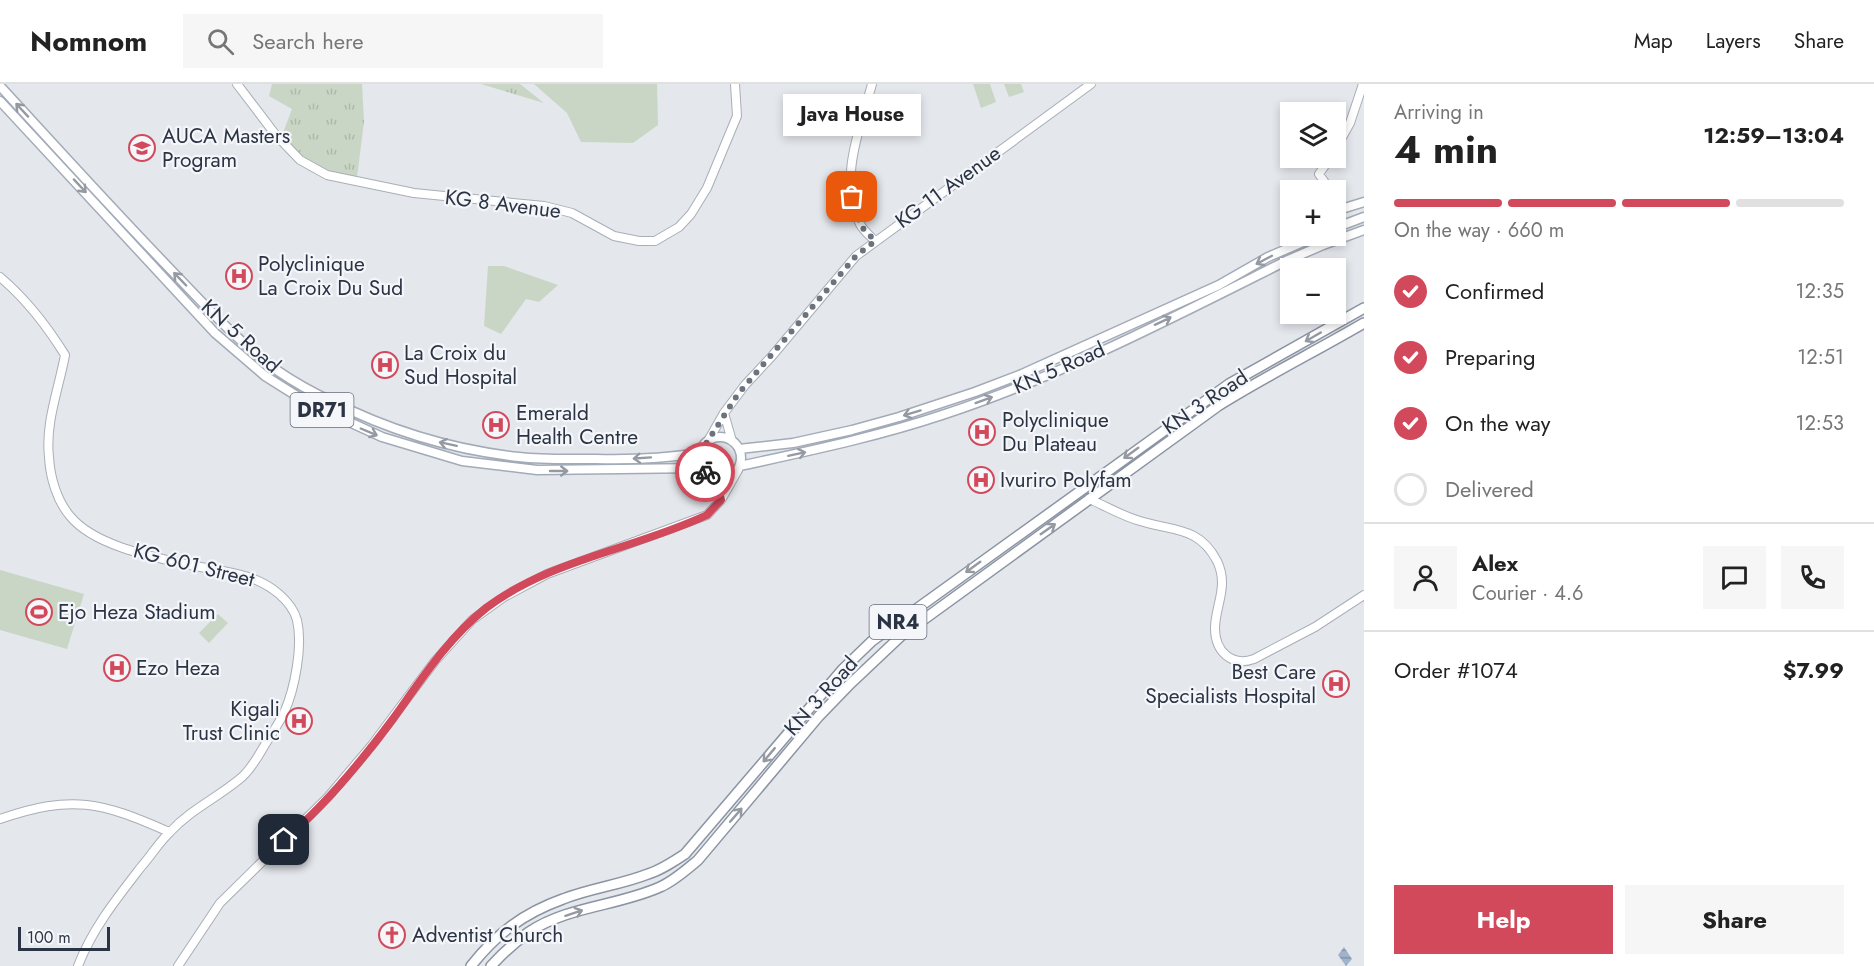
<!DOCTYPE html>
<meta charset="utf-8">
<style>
:root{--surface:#fff;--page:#f6f6f6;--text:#222;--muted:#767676;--line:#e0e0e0;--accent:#d1495b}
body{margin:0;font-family:Jost,sans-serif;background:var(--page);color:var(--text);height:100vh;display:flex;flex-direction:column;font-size:22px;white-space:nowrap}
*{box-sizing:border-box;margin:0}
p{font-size:20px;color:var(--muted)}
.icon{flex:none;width:33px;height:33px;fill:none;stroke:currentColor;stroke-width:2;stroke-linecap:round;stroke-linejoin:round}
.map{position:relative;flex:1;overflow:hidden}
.drawer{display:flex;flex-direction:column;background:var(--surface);width:510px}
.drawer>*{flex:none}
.buttons{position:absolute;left:1280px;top:18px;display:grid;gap:12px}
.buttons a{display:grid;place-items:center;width:66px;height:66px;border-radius:0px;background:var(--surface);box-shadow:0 3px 9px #0003;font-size:30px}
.scale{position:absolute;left:18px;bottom:15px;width:92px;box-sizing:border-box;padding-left:6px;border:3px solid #2b3445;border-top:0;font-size:16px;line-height:21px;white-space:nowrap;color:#2b3445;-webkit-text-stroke:4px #f4f6f9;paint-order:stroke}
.pin{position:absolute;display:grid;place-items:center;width:51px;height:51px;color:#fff;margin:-26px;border-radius:12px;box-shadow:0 3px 9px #0006}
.courier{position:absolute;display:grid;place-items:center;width:60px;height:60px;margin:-30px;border:4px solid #d1495b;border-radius:50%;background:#fff;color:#222;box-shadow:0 2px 8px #0007}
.bubble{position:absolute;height:42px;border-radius:0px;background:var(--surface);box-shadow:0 3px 9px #0003;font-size:20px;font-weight:700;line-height:42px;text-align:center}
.head em{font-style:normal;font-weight:700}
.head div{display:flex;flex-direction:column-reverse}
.head{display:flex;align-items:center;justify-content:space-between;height:102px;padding:0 30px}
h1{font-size:39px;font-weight:700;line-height:45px}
.bar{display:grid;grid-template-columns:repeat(4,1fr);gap:9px 6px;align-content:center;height:72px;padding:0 30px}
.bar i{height:8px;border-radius:4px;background:var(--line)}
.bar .on{background:var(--accent)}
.bar p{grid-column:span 4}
.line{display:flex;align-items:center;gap:15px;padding:0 30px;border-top:2px solid var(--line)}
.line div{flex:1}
.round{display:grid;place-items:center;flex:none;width:63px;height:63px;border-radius:0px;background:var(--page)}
ol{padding:0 30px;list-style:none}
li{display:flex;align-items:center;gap:18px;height:66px}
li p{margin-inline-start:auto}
li .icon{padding:6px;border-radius:50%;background:var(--accent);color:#fff;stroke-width:4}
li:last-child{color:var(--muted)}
li i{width:33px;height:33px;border:3px solid var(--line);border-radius:50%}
.primary-button{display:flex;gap:12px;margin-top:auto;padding:12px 30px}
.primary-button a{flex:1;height:69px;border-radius:0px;background:var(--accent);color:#fff;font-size:24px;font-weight:700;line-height:69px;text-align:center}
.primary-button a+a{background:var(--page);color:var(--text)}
header{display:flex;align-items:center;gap:36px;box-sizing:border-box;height:84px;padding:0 30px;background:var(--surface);border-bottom:2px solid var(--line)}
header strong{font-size:28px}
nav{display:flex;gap:33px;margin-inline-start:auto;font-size:21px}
.search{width:420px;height:54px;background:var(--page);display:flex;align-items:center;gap:15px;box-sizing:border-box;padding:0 21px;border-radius:0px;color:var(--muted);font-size:22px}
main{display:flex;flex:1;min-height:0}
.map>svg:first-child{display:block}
.grass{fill:url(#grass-tufts)}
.park{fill:#c9d6c5}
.water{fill:url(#water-rules)}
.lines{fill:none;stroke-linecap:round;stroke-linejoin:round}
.secondary-casing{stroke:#a9aeb7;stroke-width:10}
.primary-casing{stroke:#a3abb8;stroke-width:11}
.highway-casing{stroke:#8b94a3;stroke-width:12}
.secondary{stroke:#fff;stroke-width:8}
.primary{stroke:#fff;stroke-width:8}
.highway{stroke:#fff;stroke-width:9}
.oneway{stroke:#959aa2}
.done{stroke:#6c737f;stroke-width:6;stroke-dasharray:0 10.8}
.route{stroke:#d1495b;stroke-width:8}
.labels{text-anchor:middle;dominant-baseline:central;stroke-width:4.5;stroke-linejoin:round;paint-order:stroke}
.shield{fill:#f4f6f9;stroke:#676e7b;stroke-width:1.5}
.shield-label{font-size:20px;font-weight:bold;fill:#2b3445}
.poi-label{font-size:21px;fill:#2b3445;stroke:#f4f6f9;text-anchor:start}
.street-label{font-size:21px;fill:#2b3445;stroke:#f4f6f9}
</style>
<header>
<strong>Nomnom</strong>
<div class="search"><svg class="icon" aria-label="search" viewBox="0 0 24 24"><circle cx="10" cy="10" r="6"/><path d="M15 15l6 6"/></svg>Search here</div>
<nav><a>Map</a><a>Layers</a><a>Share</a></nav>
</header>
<main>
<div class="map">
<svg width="1364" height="882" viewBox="0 0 1364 882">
<defs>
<pattern id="grass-tufts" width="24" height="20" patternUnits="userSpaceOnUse" patternTransform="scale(1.5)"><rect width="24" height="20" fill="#c9d6c5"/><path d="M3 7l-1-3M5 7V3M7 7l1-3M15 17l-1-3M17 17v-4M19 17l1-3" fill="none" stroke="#adb8ab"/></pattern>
<pattern id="water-rules" width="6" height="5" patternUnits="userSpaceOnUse" patternTransform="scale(1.5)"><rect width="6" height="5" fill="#9fb4cc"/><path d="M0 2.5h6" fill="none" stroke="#8293a7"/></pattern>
</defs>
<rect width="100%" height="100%" fill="#e4e7ec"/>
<path class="grass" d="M272,0H362L364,38L357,93L320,85L298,75L281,54L292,25L269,12Z
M481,0H520L544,19Z"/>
<path class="park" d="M534,0H657L658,41L633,59L581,58L567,29Z
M973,0H990L996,18L981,24Z
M1004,0H1021L1024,8L1009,13Z
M488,182H504L558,201L539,218L526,215L501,250L484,242Z
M0,486L84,510L67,565L0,546Z
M218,530L228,539L209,559L199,549Z"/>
<path class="water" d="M1344,863L1352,875L1346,882L1338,871Z"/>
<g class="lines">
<defs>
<path id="secondary" d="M237,0L275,50L300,76L327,91L414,109L544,122L572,129L614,152L639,157H655L679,143L691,130L707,104L737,32L735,0
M872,0C860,45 838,94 860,140C863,146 870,152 875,157
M1335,66L1350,39L1363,0
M1330,106L1319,90L1330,74
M1335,114L1341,124
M0,193C26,215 47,242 65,271C59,304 45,339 49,373C50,393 57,417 70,432C95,463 158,474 195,482C226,488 254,489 279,510C287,517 294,525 297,536C303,562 295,604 284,629C278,641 270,652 263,664C257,674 251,685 242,693C219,713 191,725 170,748C159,758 151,772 141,783C117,814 92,845 78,882
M724,329L732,357
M708,357L724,329L745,301L772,272L856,172L1091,0
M715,394L721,416
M1089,415C1106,422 1122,432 1140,437C1172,447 1199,442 1217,477C1220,483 1222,491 1222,499C1222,514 1215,529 1215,544C1215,567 1231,583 1254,575L1315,543L1364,511
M0,735C73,710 101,718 169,748
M178,882L220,819L328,713L372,661L435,577L472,536L504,513L547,490L707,431L721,416L738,386"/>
<path id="primary" d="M0,2C57,64 114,127 173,188C206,222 239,259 278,287C294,298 312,308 329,316C388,346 454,366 519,373C545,376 571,375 596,375C631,376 666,374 700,369
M0,17L215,249L265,292L308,319L382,353L462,377L537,386L702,384
M1335,127L1364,118
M1335,144L1364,133
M699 374a21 21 0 1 1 42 0a21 21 0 1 1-42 0Z
M739,365L793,359L852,346L899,333L975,308L1022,290L1219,201L1268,173L1317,152
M740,382C808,367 876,353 942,331C1059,293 1176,232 1286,177L1323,161L1364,146"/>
<path id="highway" d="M471,882C497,849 524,829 563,815C591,804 620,801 648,790C661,786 673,778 685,770L843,585L872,557L1229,300L1364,224
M491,882C502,870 515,858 529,848C568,822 618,822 660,803C674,797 686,786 698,776L819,632L848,602L901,552L1218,322C1266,292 1316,267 1364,239"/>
</defs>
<use href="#secondary" class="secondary-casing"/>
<use href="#primary" class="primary-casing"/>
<use href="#highway" class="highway-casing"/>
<use href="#secondary" class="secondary"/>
<use href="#primary" class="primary"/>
<use href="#highway" class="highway"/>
</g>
<defs><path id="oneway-shaft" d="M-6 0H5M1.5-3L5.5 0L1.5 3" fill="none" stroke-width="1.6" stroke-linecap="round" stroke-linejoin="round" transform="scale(1.5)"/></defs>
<g class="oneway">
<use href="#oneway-shaft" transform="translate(22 26) rotate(-133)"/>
<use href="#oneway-shaft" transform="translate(80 102) rotate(47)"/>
<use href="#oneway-shaft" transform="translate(1264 176) rotate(152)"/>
<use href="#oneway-shaft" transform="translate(180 195) rotate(-134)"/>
<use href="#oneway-shaft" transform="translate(1163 237) rotate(-25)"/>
<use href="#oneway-shaft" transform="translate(1313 253) rotate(150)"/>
<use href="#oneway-shaft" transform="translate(984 316) rotate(-20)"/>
<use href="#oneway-shaft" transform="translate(912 329) rotate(163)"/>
<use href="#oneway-shaft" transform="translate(369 348) rotate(23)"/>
<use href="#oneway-shaft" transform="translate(448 360) rotate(-168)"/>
<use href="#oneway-shaft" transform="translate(1131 369) rotate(144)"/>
<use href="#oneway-shaft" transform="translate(797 370) rotate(-12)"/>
<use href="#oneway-shaft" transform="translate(642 374) rotate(176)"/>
<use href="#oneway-shaft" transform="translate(559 387)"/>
<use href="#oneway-shaft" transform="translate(1048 445) rotate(-35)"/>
<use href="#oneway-shaft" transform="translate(973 483) rotate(144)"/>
<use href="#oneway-shaft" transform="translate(769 671) rotate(130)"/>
<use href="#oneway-shaft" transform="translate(736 731) rotate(-49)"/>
<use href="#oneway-shaft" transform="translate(574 829) rotate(-18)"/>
</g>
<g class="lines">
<path class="done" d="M705,388L700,379V369L738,310L856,172L875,157L860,141L852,113"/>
<path class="route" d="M284,756C325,722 361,678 393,635C421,596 448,554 486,524C551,475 635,465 707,431L721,416L715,394L705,388"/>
</g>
<defs>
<symbol id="university-ring" viewBox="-11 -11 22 22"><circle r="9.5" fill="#f4f6f9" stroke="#d1495b" stroke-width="1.5"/><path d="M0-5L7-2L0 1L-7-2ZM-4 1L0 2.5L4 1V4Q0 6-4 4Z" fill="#d1495b"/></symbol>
<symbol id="hospital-ring" viewBox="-11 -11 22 22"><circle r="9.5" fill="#f4f6f9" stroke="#d1495b" stroke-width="1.5"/><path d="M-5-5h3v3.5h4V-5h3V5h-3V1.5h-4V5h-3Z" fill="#d1495b"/></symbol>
<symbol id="stadium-ring" viewBox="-11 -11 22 22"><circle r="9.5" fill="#f4f6f9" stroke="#d1495b" stroke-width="1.5"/><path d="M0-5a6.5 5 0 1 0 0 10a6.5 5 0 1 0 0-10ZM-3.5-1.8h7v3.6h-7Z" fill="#d1495b"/></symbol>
<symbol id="church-ring" viewBox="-11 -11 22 22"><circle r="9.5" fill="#f4f6f9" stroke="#d1495b" stroke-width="1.5"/><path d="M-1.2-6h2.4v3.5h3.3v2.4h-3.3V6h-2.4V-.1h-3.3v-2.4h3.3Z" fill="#d1495b"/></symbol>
</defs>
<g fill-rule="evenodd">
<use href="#university-ring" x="127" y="49" width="30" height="30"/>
<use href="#hospital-ring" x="224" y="177" width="30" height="30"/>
<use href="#hospital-ring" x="370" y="266" width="30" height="30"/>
<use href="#hospital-ring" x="481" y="326" width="30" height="30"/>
<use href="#hospital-ring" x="967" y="333" width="30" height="30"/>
<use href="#hospital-ring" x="966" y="381" width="30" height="30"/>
<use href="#stadium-ring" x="24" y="513" width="30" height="30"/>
<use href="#hospital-ring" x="102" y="569" width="30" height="30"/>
<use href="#hospital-ring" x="1321" y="585" width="30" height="30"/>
<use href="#hospital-ring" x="284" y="622" width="30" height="30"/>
<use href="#church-ring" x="377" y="836" width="30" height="30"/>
</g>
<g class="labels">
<g class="shield">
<rect x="290.5" y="309" width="63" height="34" rx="4.5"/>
<rect x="869.5" y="521" width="57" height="34" rx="4.5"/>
</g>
<g class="shield-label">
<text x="322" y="326">DR71</text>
<text x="898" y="538">NR4</text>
</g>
<g class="poi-label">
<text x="162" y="52">AUCA Masters<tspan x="162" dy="24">Program</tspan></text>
<text x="258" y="180">Polyclinique<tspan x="258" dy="24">La Croix Du Sud</tspan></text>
<text x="404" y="269">La Croix du<tspan x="404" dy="24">Sud Hospital</tspan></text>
<text x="516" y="329">Emerald<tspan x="516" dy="24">Health Centre</tspan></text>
<text x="1002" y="336">Polyclinique<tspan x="1002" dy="24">Du Plateau</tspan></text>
<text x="1000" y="396">Ivuriro Polyfam</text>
<text x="58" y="528">Ejo Heza Stadium</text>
<text x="136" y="584">Ezo Heza</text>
<text x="1316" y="588" text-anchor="end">Best Care<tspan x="1316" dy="24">Specialists Hospital</tspan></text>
<text x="280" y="625" text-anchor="end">Kigali<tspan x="280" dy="24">Trust Clinic</tspan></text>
<text x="412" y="851">Adventist Church</text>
</g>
<g class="street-label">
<text transform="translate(948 103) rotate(-36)">KG 11 Avenue</text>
<text transform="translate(503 120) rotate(7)">KG 8 Avenue</text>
<text transform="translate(241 252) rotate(42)">KN 5 Road</text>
<text transform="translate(1059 284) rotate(-24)">KN 5 Road</text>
<text transform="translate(1205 318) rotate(-34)">KN 3 Road</text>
<text transform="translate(194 481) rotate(14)">KG 601 Street</text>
<text transform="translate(821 612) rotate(-48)">KN 3 Road</text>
</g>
</g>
</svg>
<div class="buttons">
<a><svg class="icon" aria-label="layers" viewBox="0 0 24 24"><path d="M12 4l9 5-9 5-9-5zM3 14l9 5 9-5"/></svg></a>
<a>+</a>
<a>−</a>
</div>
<div class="scale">100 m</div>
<div class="pin" style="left:852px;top:113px;background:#ea580c"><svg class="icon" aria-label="bag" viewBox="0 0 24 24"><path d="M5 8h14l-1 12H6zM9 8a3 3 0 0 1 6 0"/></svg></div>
<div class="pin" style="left:284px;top:756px;background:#1f2937"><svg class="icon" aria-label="home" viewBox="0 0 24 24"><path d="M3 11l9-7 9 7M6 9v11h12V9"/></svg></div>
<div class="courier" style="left:705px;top:388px"><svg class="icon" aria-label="bike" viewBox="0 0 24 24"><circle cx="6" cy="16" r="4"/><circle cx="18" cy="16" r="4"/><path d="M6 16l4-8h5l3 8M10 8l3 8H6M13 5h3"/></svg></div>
<div class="bubble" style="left:783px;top:10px;width:138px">Java House</div>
</div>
<section class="drawer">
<div class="head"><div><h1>4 min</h1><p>Arriving in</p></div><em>12:59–13:04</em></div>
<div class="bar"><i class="on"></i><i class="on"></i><i class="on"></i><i></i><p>On the way · 660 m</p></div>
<ol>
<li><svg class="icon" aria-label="check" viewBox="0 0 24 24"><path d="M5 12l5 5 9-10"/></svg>Confirmed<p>12:35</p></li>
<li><svg class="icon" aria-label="check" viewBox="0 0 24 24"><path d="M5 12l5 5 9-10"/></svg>Preparing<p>12:51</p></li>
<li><svg class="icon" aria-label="check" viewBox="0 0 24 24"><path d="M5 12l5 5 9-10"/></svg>On the way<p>12:53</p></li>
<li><i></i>Delivered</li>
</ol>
<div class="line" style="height:108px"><a class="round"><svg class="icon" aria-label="person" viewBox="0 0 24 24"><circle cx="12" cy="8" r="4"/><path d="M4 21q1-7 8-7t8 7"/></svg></a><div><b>Alex</b><p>Courier · 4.6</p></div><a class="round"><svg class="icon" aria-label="chat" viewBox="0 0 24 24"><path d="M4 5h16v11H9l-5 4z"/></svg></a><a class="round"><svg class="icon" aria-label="phone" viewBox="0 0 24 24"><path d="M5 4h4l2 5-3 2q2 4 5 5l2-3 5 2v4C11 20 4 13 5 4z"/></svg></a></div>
<div class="line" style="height:78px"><div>Order #1074</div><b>$7.99</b></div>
<div class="primary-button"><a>Help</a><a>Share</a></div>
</section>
</main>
